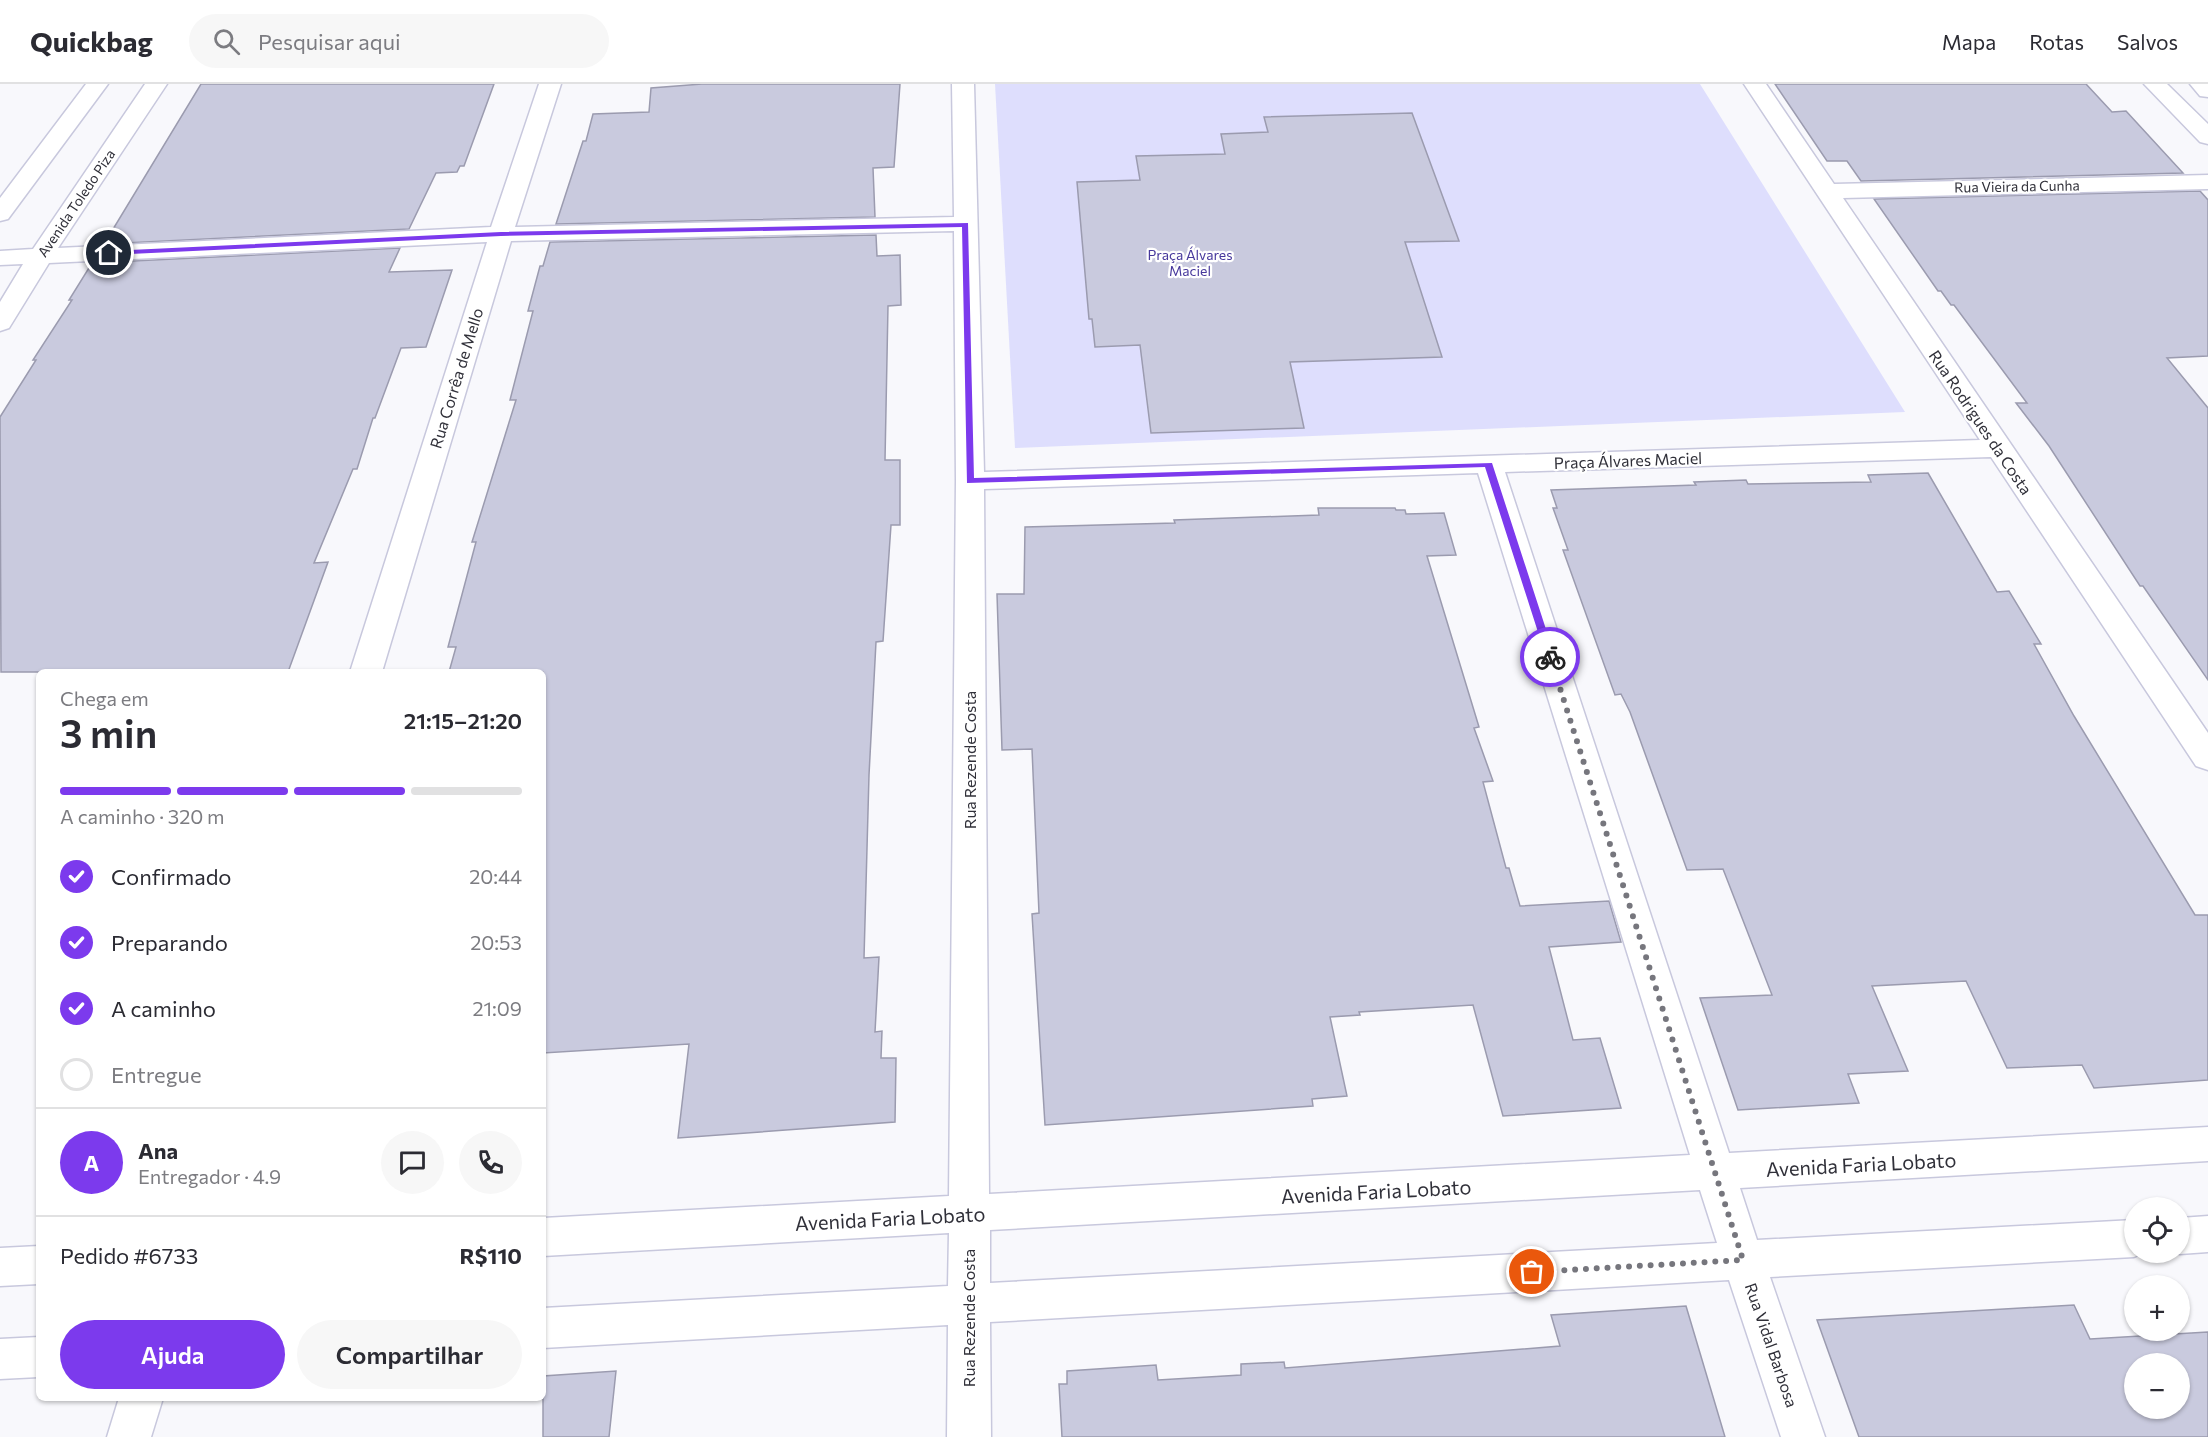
<!DOCTYPE html>
<html lang="pt">
<meta charset="utf-8">
<style>
:root{--surface:#fff;--page:#f7f7f7;--text:#2b2b33;--muted:#7c7c81;--line:#e1e1e2;--accent:#7c3aed}
body{margin:0;font-family:Commissioner,sans-serif;background:var(--page);color:var(--text);height:100vh;display:flex;flex-direction:column;font-size:22px;white-space:nowrap}
*{box-sizing:border-box;margin:0}
p{font-size:20px;color:var(--muted)}
.icon{flex:none;width:33px;height:33px;fill:none;stroke:currentColor;stroke-width:2;stroke-linecap:round;stroke-linejoin:round}
.map{position:relative;flex:1;overflow:hidden}
.details{position:absolute;left:36px;top:585px;width:510px;height:732px;display:flex;flex-direction:column;background:var(--surface);border-radius:9px;box-shadow:0 2px 4px #0004}
.details>*{flex:none}
.fabs{position:absolute;left:2124px;top:1113px;display:grid;gap:12px}
.fabs a{display:grid;place-items:center;width:66px;height:66px;border-radius:50%;background:var(--surface);box-shadow:0 2px 4px #0004;font-size:30px}
.pin{position:absolute;display:grid;place-items:center;width:51px;height:51px;color:#fff;margin:-26px;border:3px solid #fff;border-radius:50%;box-shadow:0 2px 6px #0007}
.courier{position:absolute;display:grid;place-items:center;width:60px;height:60px;margin:-30px;border:4px solid #7c3aed;border-radius:50%;background:#fff;color:#222;box-shadow:0 2px 8px #0007}
.overview em{font-style:normal;font-weight:600}
.overview div{display:flex;flex-direction:column-reverse}
.overview{display:flex;align-items:center;justify-content:space-between;height:102px;padding:0 24px}
h1{font-size:39px;font-weight:600;line-height:45px}
.bar{display:grid;grid-template-columns:repeat(4,1fr);gap:9px 6px;align-content:center;height:72px;padding:0 24px}
.bar i{height:8px;border-radius:4px;background:var(--line)}
.bar .current{background:var(--accent)}
.bar p{grid-column:span 4}
.line{display:flex;align-items:center;gap:15px;padding:0 24px;border-top:2px solid var(--line)}
.line div{flex:1}
.round{display:grid;place-items:center;flex:none;width:63px;height:63px;border-radius:32px;background:var(--page)}
ol{padding:0 24px;list-style:none}
li{display:flex;align-items:center;gap:18px;height:66px}
li p{margin-inline-start:auto}
li .icon{padding:6px;border-radius:50%;background:var(--accent);color:#fff;stroke-width:4}
li:last-child{color:var(--muted)}
li i{width:33px;height:33px;border:3px solid var(--line);border-radius:50%}
.cta{display:flex;gap:12px;margin-top:auto;padding:12px 24px}
.cta a{flex:1;height:69px;border-radius:36px;background:var(--accent);color:#fff;font-size:24px;font-weight:600;line-height:69px;text-align:center}
.cta a+a{background:var(--page);color:var(--text)}
header{display:flex;align-items:center;gap:36px;box-sizing:border-box;height:84px;padding:0 30px;background:var(--surface);border-bottom:2px solid var(--line)}
header strong{font-size:28px}
nav{display:flex;gap:33px;margin-inline-start:auto;font-size:21px}
.search{width:420px;height:54px;background:var(--page);display:flex;align-items:center;gap:15px;box-sizing:border-box;padding:0 21px;border-radius:33px;color:var(--muted);font-size:22px}
.map>svg:first-child{display:block}
.green{fill:#dedefd}
.building{fill:#c9cade;stroke:#9b9baf;stroke-width:1.5;fill-rule:evenodd}
.lines{fill:none;stroke-linecap:round;stroke-linejoin:round}
.minor-casing{stroke:#c8c8dd;stroke-width:3}
.minor{fill:#fff;fill-rule:evenodd}
.route{fill:#7c3aed}
.done{stroke:#76767d;stroke-width:6;stroke-dasharray:0 10.8}
.labels{text-anchor:middle;dominant-baseline:central;stroke-width:4.5;stroke-linejoin:round;paint-order:stroke}
.far-street-label{font-size:14px;fill:#303039;stroke:#fff}
.far-park-label{font-size:14px;fill:#47389c;stroke:#fff}
.street-label{font-size:16px;fill:#303039;stroke:#fff}
.near-street-label{font-size:20px;fill:#303039;stroke:#fff}
</style>
<header>
<strong>Quickbag</strong>
<div class="search"><svg class="icon" aria-label="search" viewBox="0 0 24 24"><circle cx="10" cy="10" r="6"/><path d="M15 15l6 6"/></svg>Pesquisar aqui</div>
<nav><a>Mapa</a><a>Rotas</a><a>Salvos</a></nav>
</header>
<div class="map">
<svg width="2208" height="1353" viewBox="0 0 2208 1353">
<rect width="100%" height="100%" fill="#f8f8fc"/>
<path class="green" d="M995,0H1700L1905,328L1015,364Z"/>
<path class="building" d="M201,0H494L464,82H460L457,88L436,89L409,145L104,160Z
M702,0H900L894,83L873,84L875,133L556,140L583,57H586L593,30L649,28L651,4Z
M1775,0H2086L2112,28L2126,27L2183,89L1861,97L1847,77H1827Z
M1412,29L1459,157L1405,158L1442,273L1290,278L1304,344L1151,349L1140,261L1095,263L1092,235H1089L1077,98L1140,96L1136,72L1225,70L1221,50L1268,48L1264,33Z
M2200,107L2208,116V272L2167,274L2208,324V596L2143,502H2140L2049,362L2016,319H2027L1954,221H1951L1941,207H1938L1874,115Z
M876,151L877,172L900,171L901,221L888,222L885,376H900V441H891L883,557L876,558L869,691L864,874L879,873L875,948L882,947L881,974H896L895,1038L678,1054L689,960L543,969V588H449L456,563H448L476,458H472L516,316H510L533,227H528L540,182H543L550,158Z
M400,164L389,188L452,186L426,263L401,264L375,334H373L357,385H353L314,479L328,478L288,588H1L0,333L36,276H33L72,216H69L92,179Z
M1928,389L1997,508L2009,507L2041,560H2034L2074,632L2195,831H2208V996L2094,1004L2082,981L2007,984L1966,897L1872,902L1908,987L1848,990L1859,1019L1738,1026L1700,914L1772,911L1723,785L1687,786L1630,628L1621,610L1615,611L1563,466H1568L1553,424H1557L1551,406L1696,401L1694,398L1746,396L1748,400L1871,398L1868,391Z
M1318,424H1395L1396,426H1405L1406,430L1444,429L1456,471L1427,472L1479,643L1474,644L1493,697L1483,698L1506,784H1509L1520,822L1609,817L1621,858L1549,863L1573,956L1600,954L1621,1024L1503,1032L1473,921L1359,928L1360,931L1330,933L1347,1012L1312,1015L1313,1022L1045,1041L1032,830L1039,829L1032,665L1002,666L997,510H1024L1025,443L1175,439L1174,436L1319,431Z
M2074,1221L2090,1255L2208,1248V1353H1859L1817,1236ZM2134,1280H2180V1324H2134Z
M1686,1222L1725,1353H1062L1059,1300H1067V1287L1156,1281L1158,1296L1241,1291V1280L1284,1278L1285,1284L1560,1262L1551,1231Z
M616,1287L609,1353H543V1292Z"/>
<g class="lines">
<defs>
<path id="minor" d="M86,0H108L8,135L0,137V114Z
M145,0H167L58,164L491,143L539,0H561L515,143L954,133L952,0H974L984,388L1980,356L1744,0H1766L1834,100L2208,91V105L1843,114L2208,649V686L2196,682L1991,373L1505,388L1729,1069L2208,1043V1077L1740,1104L1757,1156L2134,1136V1168H2145L2134,1173L1770,1193L1825,1353H1781L1729,1196L990,1238L991,1353H947L948,1241L543,1264V1224L948,1202L949,1149L543,1172V1134L949,1112L956,397L954,147L511,157L382,588H350L487,158L49,179L9,244L0,247V218L23,180L0,181V167L33,165ZM1478,389L1690,1071L989,1110L984,405ZM1700,1106L1717,1159L990,1199V1146Z
M2144,0H2167L2208,40V60L2200,58Z
M2190,0H2208V13L2200,12Z
M2208,1132V1168L2180,1170L2175,1168H2180V1134Z
M39,1162V1200L0,1202V1164Z
M39,1253V1293L0,1295V1255Z
M119,1314H163L151,1353H107Z"/>
</defs>
<use href="#minor" class="minor-casing"/>
<use href="#minor" class="minor"/>
</g>
<path class="route" d="M968,139L974,394L1492,379L1555,573L1554,575L1546,573L1485,383L967,399L962,143L501,152L109,171L106,169L109,167L501,148Z"/>
<g class="lines">
<path class="done" d="M1532,1188L1743,1176L1550,573"/>
</g>
<g class="labels">
<g class="far-street-label">
<text transform="translate(2017 102) rotate(-1)">Rua Vieira da Cunha</text>
<text transform="translate(76 119) rotate(-56)">Avenida Toledo Piza</text>
</g>
<g class="far-park-label">
<text x="1190" y="170">Praça Álvares<tspan x="1190" dy="16">Maciel</tspan></text>
</g>
<g class="street-label">
<text transform="translate(456 294) rotate(-73)">Rua Corrêa de Mello</text>
<text transform="translate(1981 338) rotate(56)">Rua Rodrigues da Costa</text>
<text transform="translate(1628 376) rotate(-2)">Praça Álvares Maciel</text>
<text transform="translate(969 676) rotate(-90)">Rua Rezende Costa</text>
<text transform="translate(968 1234) rotate(-90)">Rua Rezende Costa</text>
<text transform="translate(1772 1261) rotate(71)">Rua Vidal Barbosa</text>
</g>
<g class="near-street-label">
<text transform="translate(1861 1080) rotate(-3)">Avenida Faria Lobato</text>
<text transform="translate(1376 1107) rotate(-3)">Avenida Faria Lobato</text>
<text transform="translate(890 1134) rotate(-3)">Avenida Faria Lobato</text>
</g>
</g>
</svg>
<div class="fabs">
<a><svg class="icon" aria-label="locate" viewBox="0 0 24 24"><circle cx="12" cy="12" r="6"/><path d="M12 2v4M12 18v4M2 12h4M18 12h4"/></svg></a>
<a>+</a>
<a>−</a>
</div>
<div class="pin" style="left:1532px;top:1188px;background:#ea580c"><svg class="icon" aria-label="bag" viewBox="0 0 24 24"><path d="M5 8h14l-1 12H6zM9 8a3 3 0 0 1 6 0"/></svg></div>
<div class="pin" style="left:109px;top:169px;background:#1f2937"><svg class="icon" aria-label="home" viewBox="0 0 24 24"><path d="M3 11l9-7 9 7M6 9v11h12V9"/></svg></div>
<div class="courier" style="left:1550px;top:573px"><svg class="icon" aria-label="bike" viewBox="0 0 24 24"><circle cx="6" cy="16" r="4"/><circle cx="18" cy="16" r="4"/><path d="M6 16l4-8h5l3 8M10 8l3 8H6M13 5h3"/></svg></div>
<section class="details">
<div class="overview"><div><h1>3 min</h1><p>Chega em</p></div><em>21:15–21:20</em></div>
<div class="bar"><i class="current"></i><i class="current"></i><i class="current"></i><i></i><p>A caminho · 320 m</p></div>
<ol>
<li><svg class="icon" aria-label="check" viewBox="0 0 24 24"><path d="M5 12l5 5 9-10"/></svg>Confirmado<p>20:44</p></li>
<li><svg class="icon" aria-label="check" viewBox="0 0 24 24"><path d="M5 12l5 5 9-10"/></svg>Preparando<p>20:53</p></li>
<li><svg class="icon" aria-label="check" viewBox="0 0 24 24"><path d="M5 12l5 5 9-10"/></svg>A caminho<p>21:09</p></li>
<li><i></i>Entregue</li>
</ol>
<div class="line" style="height:108px"><b class="round" style="background:var(--accent);color:#fff">A</b><div><b>Ana</b><p>Entregador · 4.9</p></div><a class="round"><svg class="icon" aria-label="chat" viewBox="0 0 24 24"><path d="M4 5h16v11H9l-5 4z"/></svg></a><a class="round"><svg class="icon" aria-label="phone" viewBox="0 0 24 24"><path d="M5 4h4l2 5-3 2q2 4 5 5l2-3 5 2v4C11 20 4 13 5 4z"/></svg></a></div>
<div class="line" style="height:78px"><div>Pedido #6733</div><b>R$110</b></div>
<div class="cta"><a>Ajuda</a><a>Compartilhar</a></div>
</section>
</div>
